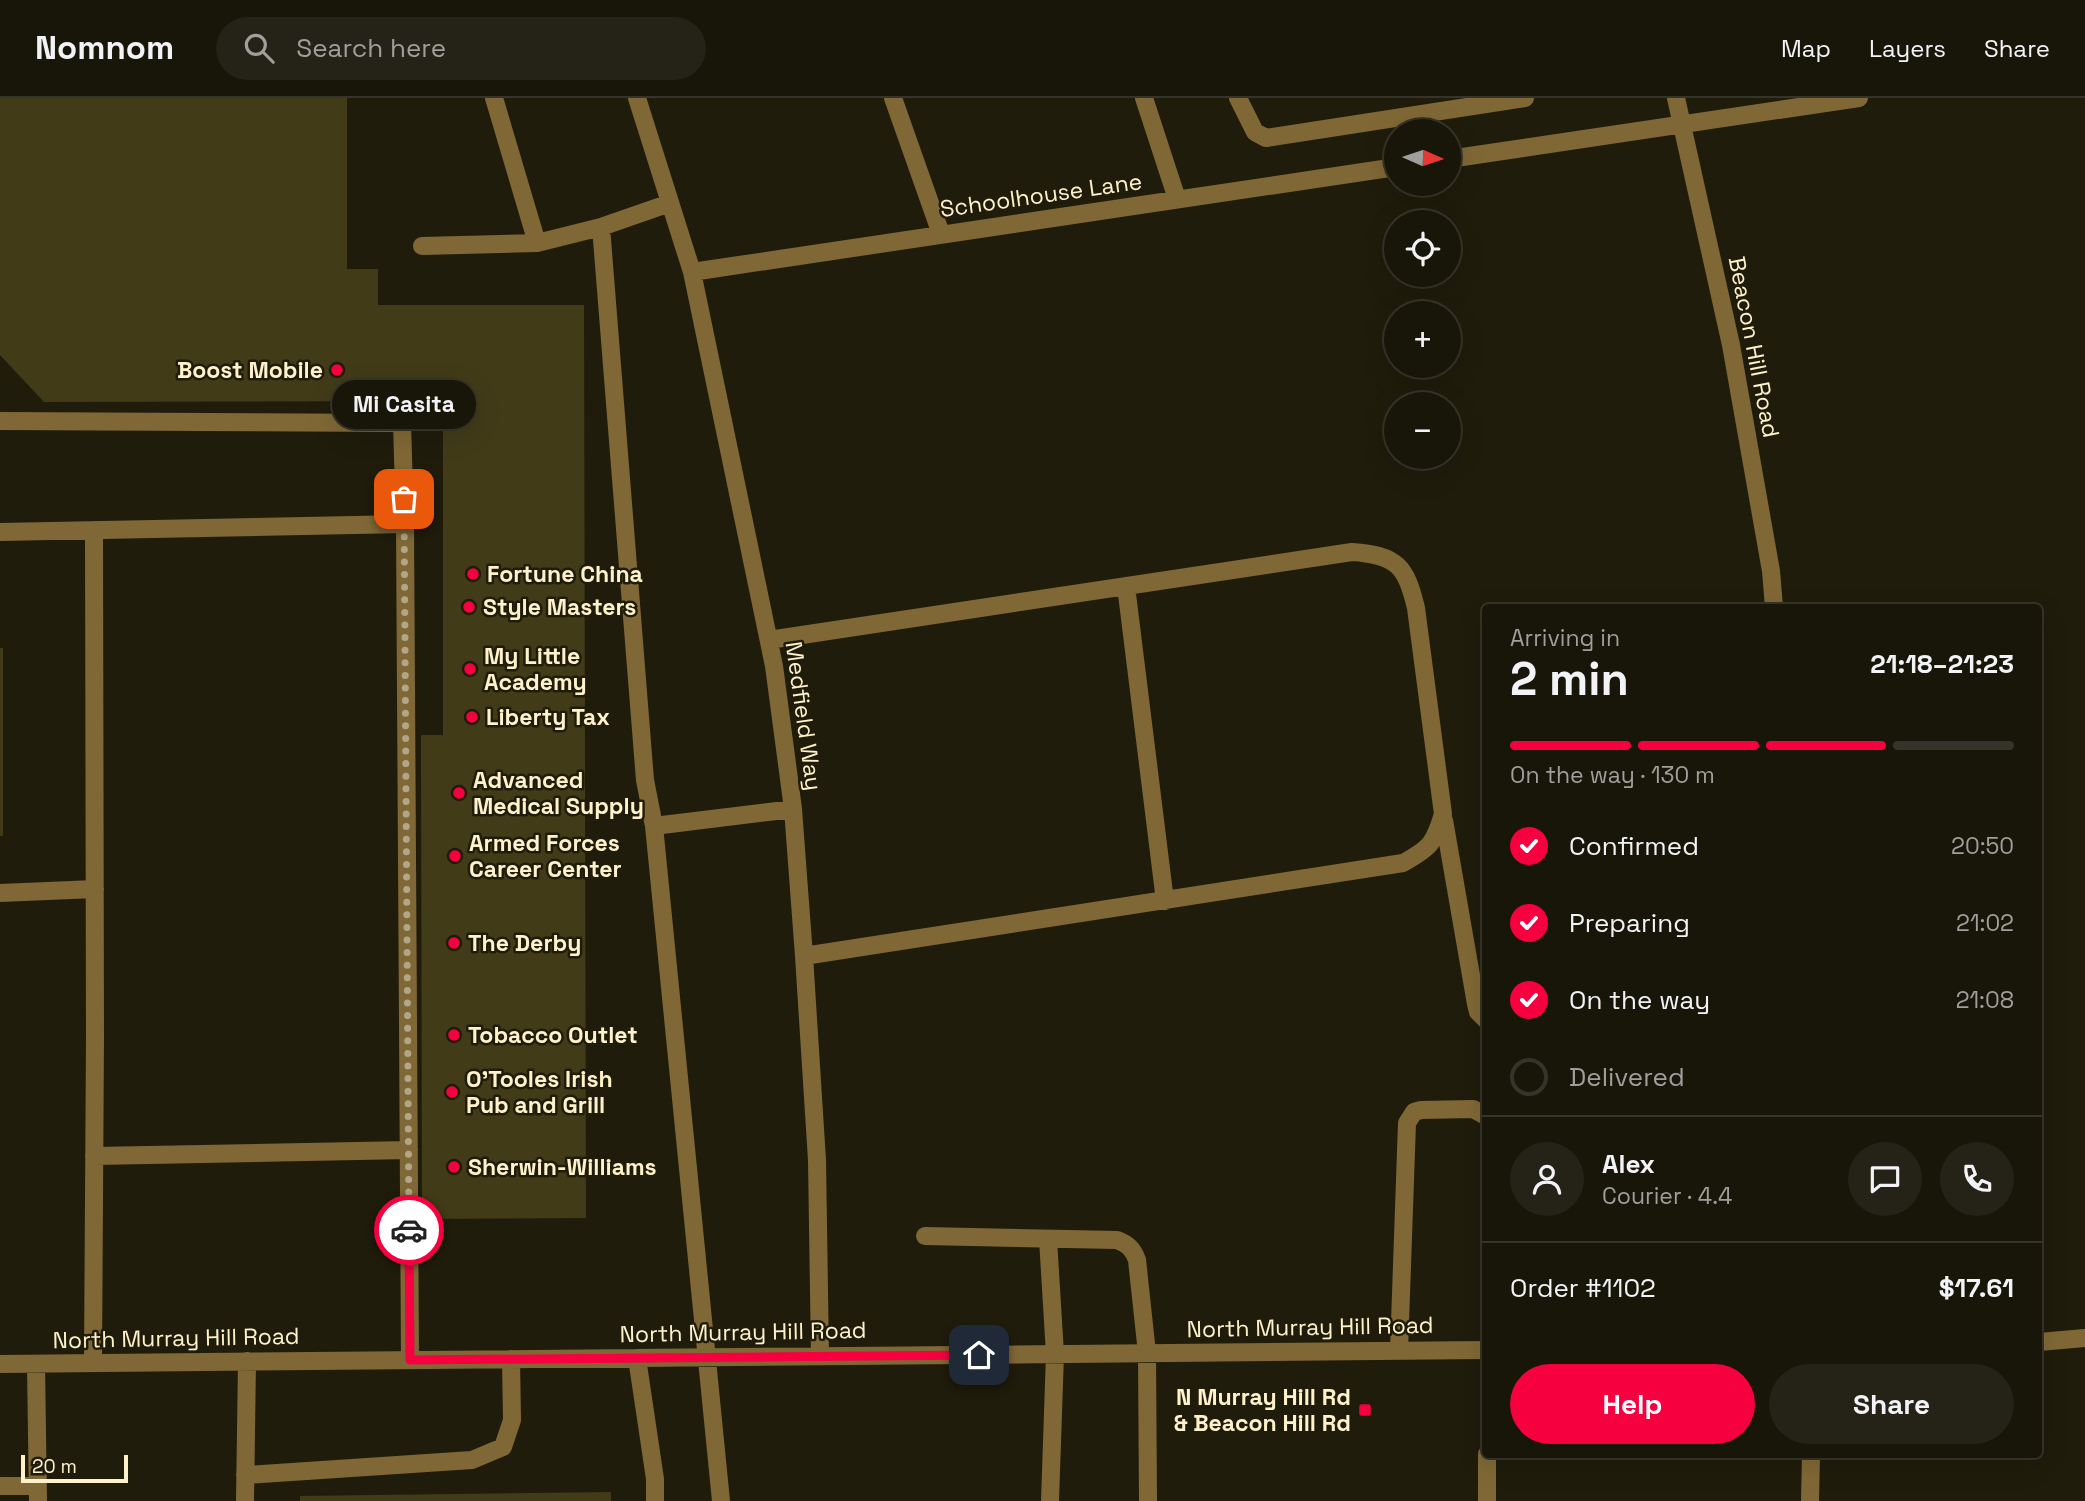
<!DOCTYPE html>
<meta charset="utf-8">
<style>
:root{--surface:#181509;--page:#252217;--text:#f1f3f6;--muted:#9f9f9c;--line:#36342a;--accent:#f60040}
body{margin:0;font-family:"Space Grotesk",sans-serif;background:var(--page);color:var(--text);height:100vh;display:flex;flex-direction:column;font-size:26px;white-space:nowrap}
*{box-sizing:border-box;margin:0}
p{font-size:23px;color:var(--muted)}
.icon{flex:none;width:38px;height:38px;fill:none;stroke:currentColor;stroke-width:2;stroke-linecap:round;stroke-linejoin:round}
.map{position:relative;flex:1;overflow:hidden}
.details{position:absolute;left:1482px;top:506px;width:560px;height:854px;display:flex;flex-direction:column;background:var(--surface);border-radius:7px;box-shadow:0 7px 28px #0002,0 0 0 2px var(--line)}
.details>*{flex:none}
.needle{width:46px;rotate:93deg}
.tools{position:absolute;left:1384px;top:21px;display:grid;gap:14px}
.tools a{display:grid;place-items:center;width:77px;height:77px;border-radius:50%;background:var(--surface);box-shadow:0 7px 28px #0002,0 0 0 2px var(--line);font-size:35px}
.scale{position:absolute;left:21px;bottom:18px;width:107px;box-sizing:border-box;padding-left:7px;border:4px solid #fff2cb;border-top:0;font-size:19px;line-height:24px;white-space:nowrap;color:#fff2cb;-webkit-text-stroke:5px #201c0c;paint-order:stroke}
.pin{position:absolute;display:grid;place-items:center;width:60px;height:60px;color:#fff;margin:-30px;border-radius:14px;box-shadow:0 4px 10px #0006}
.courier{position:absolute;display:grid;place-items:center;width:70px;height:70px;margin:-35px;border:5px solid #f60040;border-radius:50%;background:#fff;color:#222;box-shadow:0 2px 9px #0007}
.bubble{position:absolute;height:49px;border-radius:24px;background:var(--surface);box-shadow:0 7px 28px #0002,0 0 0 2px var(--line);font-size:23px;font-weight:700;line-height:49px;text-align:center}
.summary em{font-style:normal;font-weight:700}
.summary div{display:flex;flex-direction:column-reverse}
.summary{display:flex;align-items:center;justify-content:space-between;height:119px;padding:0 28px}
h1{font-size:46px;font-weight:700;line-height:52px}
.bar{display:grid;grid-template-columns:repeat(4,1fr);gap:10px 7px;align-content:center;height:84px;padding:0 28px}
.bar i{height:9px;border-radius:5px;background:var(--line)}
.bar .on{background:var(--accent)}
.bar p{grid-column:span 4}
.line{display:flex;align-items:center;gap:18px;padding:0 28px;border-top:2px solid var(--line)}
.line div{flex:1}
.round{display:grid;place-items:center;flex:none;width:74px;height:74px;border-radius:37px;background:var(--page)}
ol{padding:0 28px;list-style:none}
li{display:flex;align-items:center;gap:21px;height:77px}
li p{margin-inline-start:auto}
li .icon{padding:7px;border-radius:50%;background:var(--accent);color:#fff;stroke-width:4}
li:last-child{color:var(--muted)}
li i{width:38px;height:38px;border:4px solid var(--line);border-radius:50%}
.button{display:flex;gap:14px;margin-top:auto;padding:14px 28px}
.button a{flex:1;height:80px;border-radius:42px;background:var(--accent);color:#fff;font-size:28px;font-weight:700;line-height:80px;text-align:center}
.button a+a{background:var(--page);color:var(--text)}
header{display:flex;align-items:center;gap:42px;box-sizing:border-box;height:98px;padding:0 35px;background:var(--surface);border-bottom:2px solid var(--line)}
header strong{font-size:33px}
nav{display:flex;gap:38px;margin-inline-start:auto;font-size:24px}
.search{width:490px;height:63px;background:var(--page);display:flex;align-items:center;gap:18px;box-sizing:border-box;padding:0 24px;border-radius:38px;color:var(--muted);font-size:26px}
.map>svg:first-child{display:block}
.building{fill:#413b18}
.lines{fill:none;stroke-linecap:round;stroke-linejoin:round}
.minor{stroke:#806836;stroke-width:18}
.done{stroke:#b1a788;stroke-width:7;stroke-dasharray:0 12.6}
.route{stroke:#f60040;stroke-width:9}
.poi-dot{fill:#f60040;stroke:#201c0c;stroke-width:2.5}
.labels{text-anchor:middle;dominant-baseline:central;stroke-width:5;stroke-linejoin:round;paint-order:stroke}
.street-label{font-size:23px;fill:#fff2cb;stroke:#201c0c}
.poi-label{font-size:23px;font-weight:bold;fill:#fff2cb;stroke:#201c0c;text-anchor:start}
</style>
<header>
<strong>Nomnom</strong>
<div class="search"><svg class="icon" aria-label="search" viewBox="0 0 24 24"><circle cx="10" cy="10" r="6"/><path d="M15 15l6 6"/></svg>Search here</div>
<nav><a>Map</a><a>Layers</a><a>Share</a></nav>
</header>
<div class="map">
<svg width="2085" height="1403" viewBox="0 0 2085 1403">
<rect width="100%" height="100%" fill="#201c0c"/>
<path class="building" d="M0,0H347V171H378V207H584L586,1120L422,1121L421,637H443V303L44,304L0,257Z
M0,550H3V738H0Z
M611,1394V1403H300V1398Z"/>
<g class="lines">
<path class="minor" d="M494,0L537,145L601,129L645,682L654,728L721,1403
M637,0L692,174L774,568L793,711L804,858L817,1062L820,1258
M893,0L941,136
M1144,0L1177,101
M1238,0L1255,34L1266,40L1525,0
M1676,0L1731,247L1771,473L1774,509
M1449,61L1859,0
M601,129L670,105
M422,148L537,145
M692,174L1396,69
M0,323L402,325L405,426
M0,434L405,426L410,1262
M1126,488L1165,803
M769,542L1352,454C1397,457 1406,468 1416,510L1443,716C1434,746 1430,750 1403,765L804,858
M1444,722L1476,906L1478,914L1486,922
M654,728L793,711
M0,795L95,791
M94,1058L409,1052
M925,1138L1117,1142C1128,1146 1133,1151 1137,1162L1147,1255L1148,1403
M1048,1141L1055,1256L1050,1403
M2039,1244L2085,1240
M1399,1253L1407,1025L1414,1014L1421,1012L1473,1011L1486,1018
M637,1260L655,1381V1403
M93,1264L95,939L94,432
M0,1266L1486,1252
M36,1267L38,1403
M245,1377L472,1362L503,1349L512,1322L511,1261
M0,1388H38
M245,1403L247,1263
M1487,1403V1356
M1810,1403L1811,1356"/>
</g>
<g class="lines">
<path class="done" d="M404,401L409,1132"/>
<path class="route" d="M409,1132L410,1262L979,1257"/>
</g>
<g class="poi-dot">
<circle cx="337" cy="272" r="7"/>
<circle cx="473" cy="476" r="7"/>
<circle cx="469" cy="509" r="7"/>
<circle cx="470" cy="571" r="7"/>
<circle cx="472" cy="619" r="7"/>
<circle cx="459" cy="695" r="7"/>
<circle cx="455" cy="758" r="7"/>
<circle cx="454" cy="845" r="7"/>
<circle cx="454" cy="937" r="7"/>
<circle cx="452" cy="994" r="7"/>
<circle cx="454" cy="1069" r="7"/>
<rect x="1358" y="1305" width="14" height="14" rx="3.5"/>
</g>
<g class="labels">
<g class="street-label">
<text transform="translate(1041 97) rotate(-8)">Schoolhouse Lane</text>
<text transform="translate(1754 249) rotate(79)">Beacon Hill Road</text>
<text transform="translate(804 618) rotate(82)">Medfield Way</text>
<text transform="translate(1310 1229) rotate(-1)">North Murray Hill Road</text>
<text transform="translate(743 1234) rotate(-1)">North Murray Hill Road</text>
<text transform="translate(176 1240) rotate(-1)">North Murray Hill Road</text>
</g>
<g class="poi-label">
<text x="323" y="272" text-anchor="end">Boost Mobile</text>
<text x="487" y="476">Fortune China</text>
<text x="483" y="509">Style Masters</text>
<text x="484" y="558">My Little<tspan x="484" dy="26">Academy</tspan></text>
<text x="486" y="619">Liberty Tax</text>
<text x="473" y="682">Advanced<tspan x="473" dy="26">Medical Supply</tspan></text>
<text x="469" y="745">Armed Forces<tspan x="469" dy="26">Career Center</tspan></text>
<text x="468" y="845">The Derby</text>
<text x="468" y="937">Tobacco Outlet</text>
<text x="466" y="981">O'Tooles Irish<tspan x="466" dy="26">Pub and Grill</tspan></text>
<text x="468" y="1069">Sherwin-Williams</text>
<text x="1351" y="1299" text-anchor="end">N Murray Hill Rd<tspan x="1351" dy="26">&amp; Beacon Hill Rd</tspan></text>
</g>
</g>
</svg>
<div class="tools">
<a><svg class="needle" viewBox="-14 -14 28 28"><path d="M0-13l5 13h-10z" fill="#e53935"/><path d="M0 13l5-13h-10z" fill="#9f9f9c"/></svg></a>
<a><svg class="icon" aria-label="locate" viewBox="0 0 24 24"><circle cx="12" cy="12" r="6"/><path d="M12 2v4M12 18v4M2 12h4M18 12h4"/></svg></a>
<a>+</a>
<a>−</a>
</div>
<div class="scale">20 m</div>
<div class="pin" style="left:404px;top:401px;background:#ea580c"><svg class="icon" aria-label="bag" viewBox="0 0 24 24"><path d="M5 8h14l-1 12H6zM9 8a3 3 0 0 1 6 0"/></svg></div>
<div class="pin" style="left:979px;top:1257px;background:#1f2937"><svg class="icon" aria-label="home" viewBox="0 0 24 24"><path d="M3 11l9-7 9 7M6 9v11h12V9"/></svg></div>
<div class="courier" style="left:409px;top:1132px"><svg class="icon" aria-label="car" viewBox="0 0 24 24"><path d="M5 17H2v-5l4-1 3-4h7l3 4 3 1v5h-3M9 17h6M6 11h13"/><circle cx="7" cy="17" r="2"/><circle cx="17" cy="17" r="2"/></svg></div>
<div class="bubble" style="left:332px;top:282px;width:144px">Mi Casita</div>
<section class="details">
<div class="summary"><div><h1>2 min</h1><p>Arriving in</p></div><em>21:18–21:23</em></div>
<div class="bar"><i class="on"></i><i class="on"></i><i class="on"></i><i></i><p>On the way · 130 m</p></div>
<ol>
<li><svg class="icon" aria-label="check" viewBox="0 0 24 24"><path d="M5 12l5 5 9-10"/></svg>Confirmed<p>20:50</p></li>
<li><svg class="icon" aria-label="check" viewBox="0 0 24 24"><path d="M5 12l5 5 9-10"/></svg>Preparing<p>21:02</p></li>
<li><svg class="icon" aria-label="check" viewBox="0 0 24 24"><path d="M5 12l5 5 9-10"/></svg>On the way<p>21:08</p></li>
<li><i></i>Delivered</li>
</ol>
<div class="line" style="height:126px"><a class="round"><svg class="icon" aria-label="person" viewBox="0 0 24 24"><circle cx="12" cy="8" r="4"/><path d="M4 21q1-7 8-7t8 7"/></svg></a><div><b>Alex</b><p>Courier · 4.4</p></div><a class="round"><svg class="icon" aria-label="chat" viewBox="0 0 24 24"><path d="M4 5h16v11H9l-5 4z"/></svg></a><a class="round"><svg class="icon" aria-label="phone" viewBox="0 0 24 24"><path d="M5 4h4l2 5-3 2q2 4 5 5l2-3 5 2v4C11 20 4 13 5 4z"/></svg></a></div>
<div class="line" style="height:91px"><div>Order #1102</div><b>$17.61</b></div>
<div class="button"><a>Help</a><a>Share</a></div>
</section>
</div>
